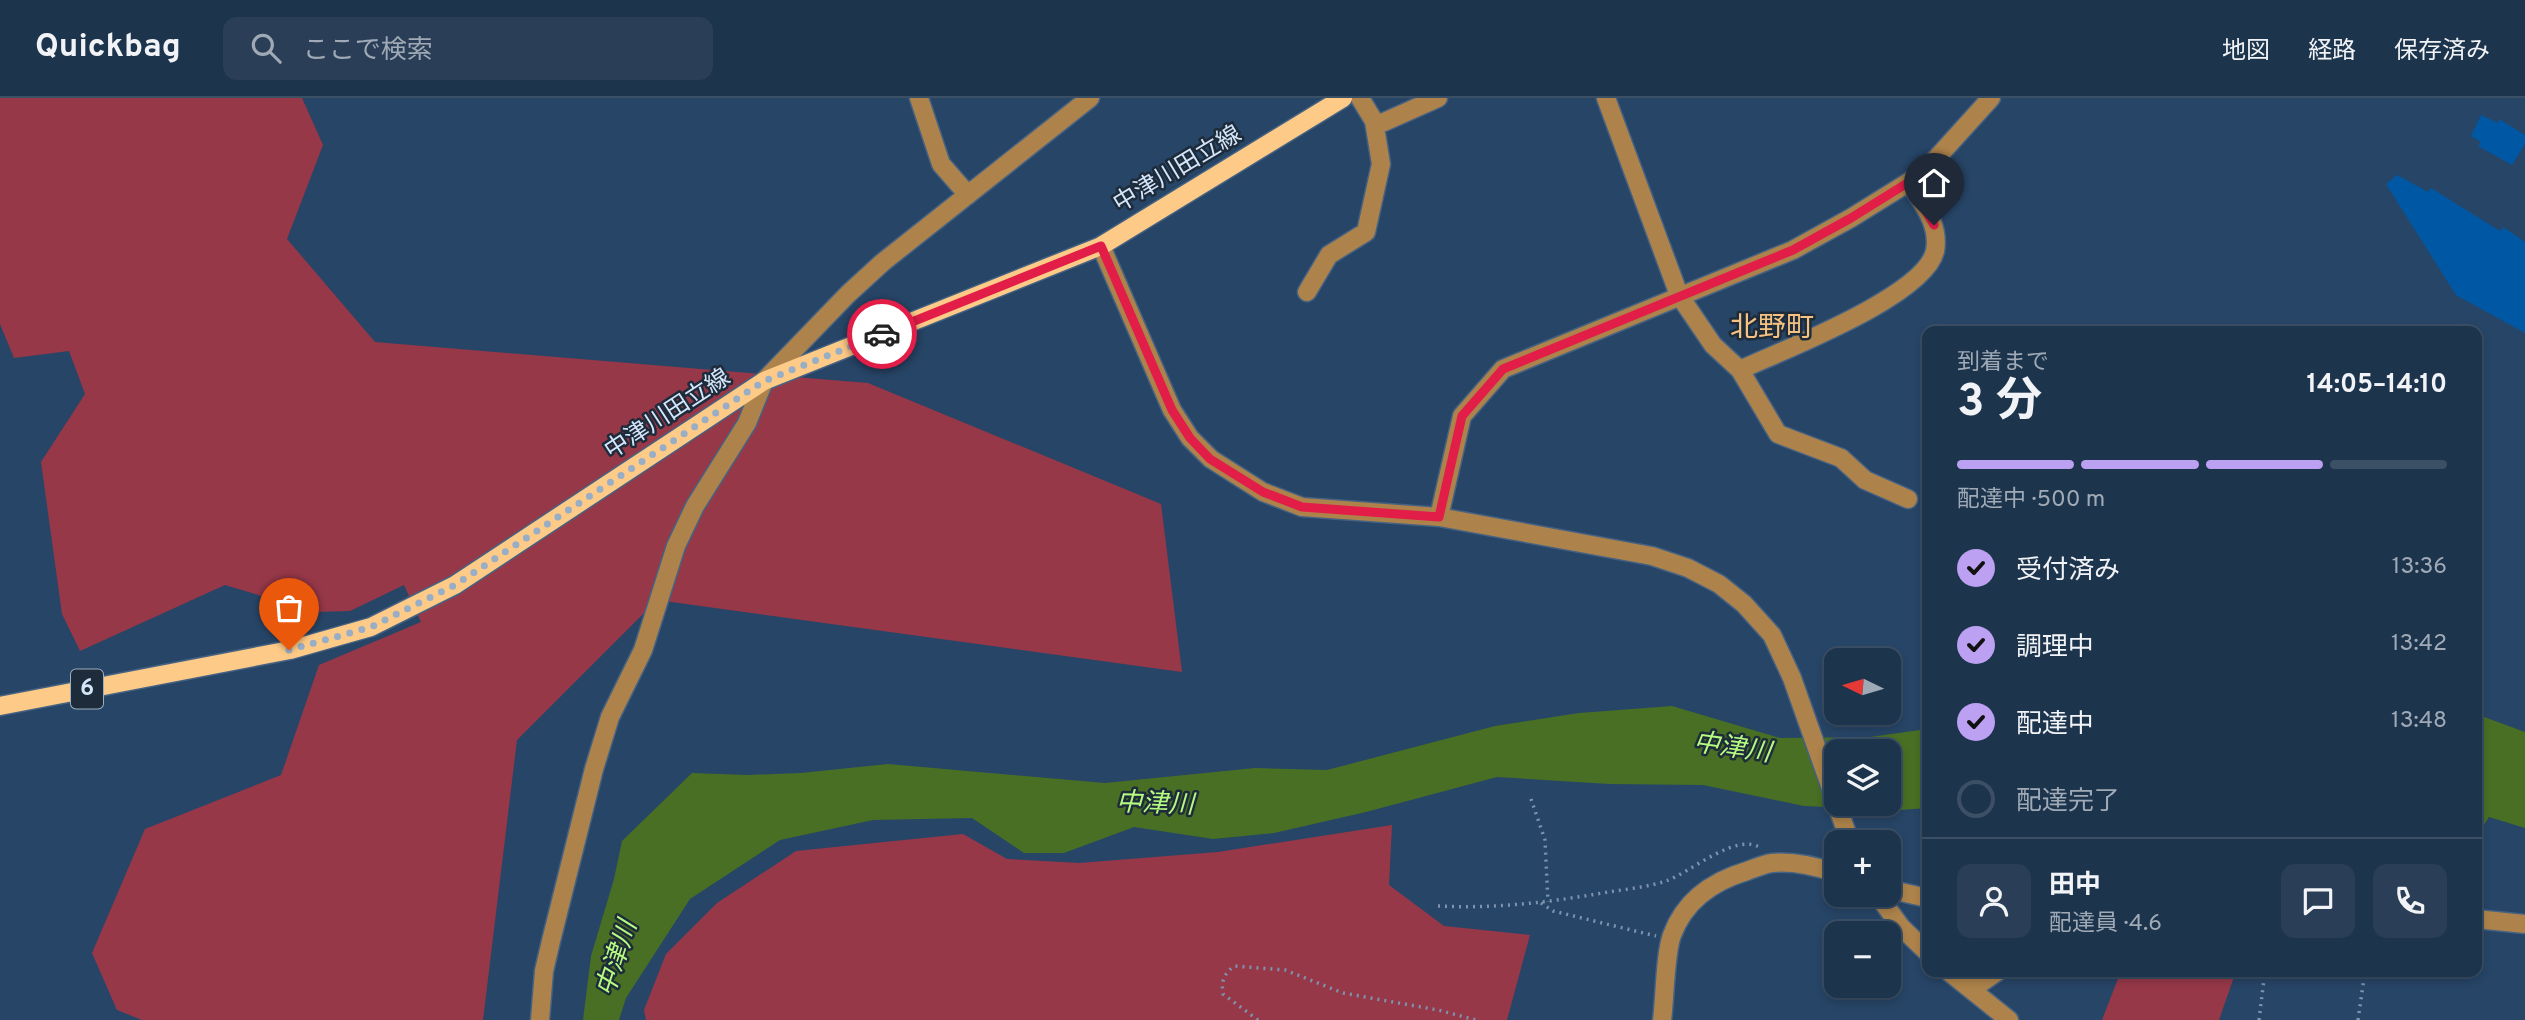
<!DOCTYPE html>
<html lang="ja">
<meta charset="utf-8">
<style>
:root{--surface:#1d344d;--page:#2a3f57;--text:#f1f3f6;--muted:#a0aab6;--line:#3b4f65;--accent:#bca0f2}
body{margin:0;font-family:Overpass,"Noto Sans JP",sans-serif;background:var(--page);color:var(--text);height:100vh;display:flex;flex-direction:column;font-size:26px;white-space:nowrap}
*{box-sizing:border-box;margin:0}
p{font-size:23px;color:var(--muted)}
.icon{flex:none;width:38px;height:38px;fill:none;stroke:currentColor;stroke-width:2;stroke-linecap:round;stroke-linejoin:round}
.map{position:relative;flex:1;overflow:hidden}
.panel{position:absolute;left:1922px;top:228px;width:560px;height:651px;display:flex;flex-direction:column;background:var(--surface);border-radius:14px;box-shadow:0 4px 10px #0003,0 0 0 2px var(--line)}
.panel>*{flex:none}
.needle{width:46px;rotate:275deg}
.controls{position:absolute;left:1824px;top:550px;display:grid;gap:14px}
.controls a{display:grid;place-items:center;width:77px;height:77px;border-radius:14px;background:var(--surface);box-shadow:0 4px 10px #0003,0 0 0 2px var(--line);font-size:35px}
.pin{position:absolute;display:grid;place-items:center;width:60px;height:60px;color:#fff;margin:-72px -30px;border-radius:50% 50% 50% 0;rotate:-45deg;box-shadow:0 0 7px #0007}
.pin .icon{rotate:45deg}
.courier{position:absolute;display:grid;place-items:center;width:70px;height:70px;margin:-35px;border:5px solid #e11d48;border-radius:50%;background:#fff;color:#222;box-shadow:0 2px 9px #0007}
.overview em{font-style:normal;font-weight:700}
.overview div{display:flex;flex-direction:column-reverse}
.overview{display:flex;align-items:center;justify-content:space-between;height:119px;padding:0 35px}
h1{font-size:46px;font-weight:700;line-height:52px}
.bar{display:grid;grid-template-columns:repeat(4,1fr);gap:10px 7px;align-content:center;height:84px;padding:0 35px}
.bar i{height:9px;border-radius:5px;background:var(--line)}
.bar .current{background:var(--accent)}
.bar p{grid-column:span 4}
.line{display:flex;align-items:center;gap:18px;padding:0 35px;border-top:2px solid var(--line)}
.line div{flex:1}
.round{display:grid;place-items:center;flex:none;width:74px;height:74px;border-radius:14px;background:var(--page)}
ol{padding:0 35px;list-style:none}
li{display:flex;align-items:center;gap:21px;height:77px}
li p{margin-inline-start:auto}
li .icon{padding:7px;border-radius:50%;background:var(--accent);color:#111;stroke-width:4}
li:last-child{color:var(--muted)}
li i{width:38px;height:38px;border:4px solid var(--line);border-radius:50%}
header{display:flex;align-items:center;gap:42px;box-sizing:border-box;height:98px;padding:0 35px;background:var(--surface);border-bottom:2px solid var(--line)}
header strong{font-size:33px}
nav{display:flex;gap:38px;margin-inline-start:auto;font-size:24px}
.search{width:490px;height:63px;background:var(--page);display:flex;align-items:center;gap:18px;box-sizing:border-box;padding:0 24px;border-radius:14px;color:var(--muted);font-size:26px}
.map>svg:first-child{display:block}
.green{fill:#973849}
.water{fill:#486f24;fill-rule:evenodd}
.building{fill:#0058a4}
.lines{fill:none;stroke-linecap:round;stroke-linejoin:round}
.minor-casing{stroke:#466282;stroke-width:21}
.major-casing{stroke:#466282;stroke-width:21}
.path{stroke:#7c94b0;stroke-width:3.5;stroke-dasharray:2 5;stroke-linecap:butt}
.minor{stroke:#ae834b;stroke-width:18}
.major{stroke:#feca87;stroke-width:18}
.done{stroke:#98aec7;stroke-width:7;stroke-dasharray:0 12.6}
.route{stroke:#e11d48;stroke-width:9}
.labels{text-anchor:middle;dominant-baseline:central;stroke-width:5;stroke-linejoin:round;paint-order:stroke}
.shield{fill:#1d2b3a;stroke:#9eaec1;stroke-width:2}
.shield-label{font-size:23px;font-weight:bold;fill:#d5e6fb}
.street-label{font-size:24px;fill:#d5e6fb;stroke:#1d2b3a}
.water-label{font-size:26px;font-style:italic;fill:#b6fb7f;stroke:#1d2b3a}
.quarter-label{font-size:28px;fill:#f5c282;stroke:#1d2b3a}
</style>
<header>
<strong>Quickbag</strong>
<div class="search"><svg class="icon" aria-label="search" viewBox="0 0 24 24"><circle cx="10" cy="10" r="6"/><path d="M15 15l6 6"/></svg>ここで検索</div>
<nav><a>地図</a><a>経路</a><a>保存済み</a></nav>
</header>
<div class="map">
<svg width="2525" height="922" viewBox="0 0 2525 922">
<rect width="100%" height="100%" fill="#274567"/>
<path class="green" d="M0,0H302L323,47L287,141L375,244L868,285L1161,406L1182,574L657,502L517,642L483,922H142L117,912L92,855L145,731L281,677L319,567L421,524L404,487L350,513L315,514L225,487L80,553L62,516L41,364L85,296L69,253L14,260L0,226Z
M1392,727L1389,787L1444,828L1530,837L1507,922H646L644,912L666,856L717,805L796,753L963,736L1007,761L1079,765L1218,754Z
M2121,873H2236L2219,922H2102Z"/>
<path class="water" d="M1672,608L1780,640L1870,639L1927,631V710L1900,712L1804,708L1703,687L1609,686L1497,679L1366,714L1274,735L1213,741L1134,729L1064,755H1024L972,720L873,722L780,742L690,801L626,900L619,922H583L591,858L614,781L622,743L692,675L747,677L801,675L888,666L1105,685L1255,670L1327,672L1495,628L1579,615ZM1836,653H1888V705H1836Z
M2476,616L2525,634V730L2489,719L2476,739Z"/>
<path class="building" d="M2481,17L2498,25L2499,21L2525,37V46L2512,67L2478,48L2481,44L2471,38Z
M2397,77L2428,94L2431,90L2500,133L2503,129L2525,144V235L2456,197L2386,86Z"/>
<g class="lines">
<defs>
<path id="minor" d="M919,0L941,66L968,97
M1606,0L1679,197L1713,247L1740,272L1778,336L1841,360L1865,382L1908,401
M1375,28L1438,0
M1101,148L1172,312L1190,340L1211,361L1263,394L1302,409L1439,419L1652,458L1688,470L1719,486L1744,506L1772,537L1792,580L1850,744
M1307,194L1329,157L1366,134L1381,66L1374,23L1360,0
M1740,272C1783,252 1925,198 1935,153C1940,126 1922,105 1909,84
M1439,419L1462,318L1503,271L1793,152L1851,120L1909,84L1933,64L1991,0
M1888,791L1927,800
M1877,796L1901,829L1927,854
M2476,821L2525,826
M1948,873L2009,922
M1972,891L1998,873
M540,922L544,873L551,843L594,671L610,619L643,552L676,448L695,408L747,325L764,283L848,196L883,164L1090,0
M1662,922C1665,900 1665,856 1672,837C1685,802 1713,783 1747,773C1755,770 1764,766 1772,765C1794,763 1815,768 1836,775"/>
<path id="major" d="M0,608L290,552L371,529L455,487L764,283L1101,148L1343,0"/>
</defs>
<use href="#minor" class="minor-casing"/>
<use href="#major" class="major-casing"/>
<path class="path" d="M1531,701L1545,742L1548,804
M1541,805L1553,813L1656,838
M1438,808C1495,811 1552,804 1608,794C1627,791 1648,789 1666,783C1691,774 1739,732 1762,751
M1258,922L1223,896C1221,883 1224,876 1234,868L1285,872L1343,895L1438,912L1476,922
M2259,922L2265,873
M2358,922L2365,873"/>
<use href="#minor" class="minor"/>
<use href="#major" class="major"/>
</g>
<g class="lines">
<path class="done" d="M289,552L371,529L455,487L764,283L882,236"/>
<path class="route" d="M882,236L1101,148L1172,312L1190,340L1210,361L1263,394L1302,409L1439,419L1462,318L1503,271L1793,152L1851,120L1909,84L1934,127"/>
</g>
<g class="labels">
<rect class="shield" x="71" y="571.5" width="32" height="39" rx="5"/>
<g class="shield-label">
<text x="87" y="591">6</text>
</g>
<g class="street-label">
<text transform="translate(1178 72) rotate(-31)">中津川田立線</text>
<text transform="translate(668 317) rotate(-33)">中津川田立線</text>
</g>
<g class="water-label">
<text transform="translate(1732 651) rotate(8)">中津川</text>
<text transform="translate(1155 707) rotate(2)">中津川</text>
<text transform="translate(618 861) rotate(-72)">中津川</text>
</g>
<g class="quarter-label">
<text x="1772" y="231">北野町</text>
</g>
</g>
</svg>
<div class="controls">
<a><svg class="needle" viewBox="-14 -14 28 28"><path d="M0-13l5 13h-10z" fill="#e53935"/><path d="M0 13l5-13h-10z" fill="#a0aab6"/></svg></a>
<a><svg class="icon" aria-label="layers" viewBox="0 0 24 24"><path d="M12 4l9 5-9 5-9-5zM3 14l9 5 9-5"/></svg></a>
<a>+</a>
<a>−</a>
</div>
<div class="pin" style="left:289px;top:552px;background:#ea580c"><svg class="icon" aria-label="bag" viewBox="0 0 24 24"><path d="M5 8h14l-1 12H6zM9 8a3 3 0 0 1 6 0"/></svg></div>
<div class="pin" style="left:1934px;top:127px;background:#1f2937"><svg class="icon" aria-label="home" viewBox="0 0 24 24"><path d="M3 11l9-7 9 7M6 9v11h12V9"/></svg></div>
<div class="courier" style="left:882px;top:236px"><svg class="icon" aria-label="car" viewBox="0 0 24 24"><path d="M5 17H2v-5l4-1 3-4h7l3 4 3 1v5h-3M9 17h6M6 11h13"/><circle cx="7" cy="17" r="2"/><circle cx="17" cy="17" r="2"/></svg></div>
<section class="panel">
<div class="overview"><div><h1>3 分</h1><p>到着まで</p></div><em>14:05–14:10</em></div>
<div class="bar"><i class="current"></i><i class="current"></i><i class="current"></i><i></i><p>配達中 · 500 m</p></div>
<ol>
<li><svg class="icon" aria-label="check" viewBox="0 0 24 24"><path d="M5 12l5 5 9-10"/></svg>受付済み<p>13:36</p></li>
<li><svg class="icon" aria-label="check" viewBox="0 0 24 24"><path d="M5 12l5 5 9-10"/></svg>調理中<p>13:42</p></li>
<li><svg class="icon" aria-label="check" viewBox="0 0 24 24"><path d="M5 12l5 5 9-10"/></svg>配達中<p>13:48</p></li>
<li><i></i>配達完了</li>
</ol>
<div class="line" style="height:126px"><a class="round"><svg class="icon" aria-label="person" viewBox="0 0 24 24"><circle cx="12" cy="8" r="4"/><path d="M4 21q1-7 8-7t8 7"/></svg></a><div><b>田中</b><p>配達員 · 4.6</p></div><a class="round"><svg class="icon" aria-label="chat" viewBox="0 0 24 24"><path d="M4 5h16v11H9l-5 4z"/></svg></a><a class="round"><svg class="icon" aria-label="phone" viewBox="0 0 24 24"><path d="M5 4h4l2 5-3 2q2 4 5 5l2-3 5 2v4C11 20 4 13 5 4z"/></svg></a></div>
</section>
</div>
